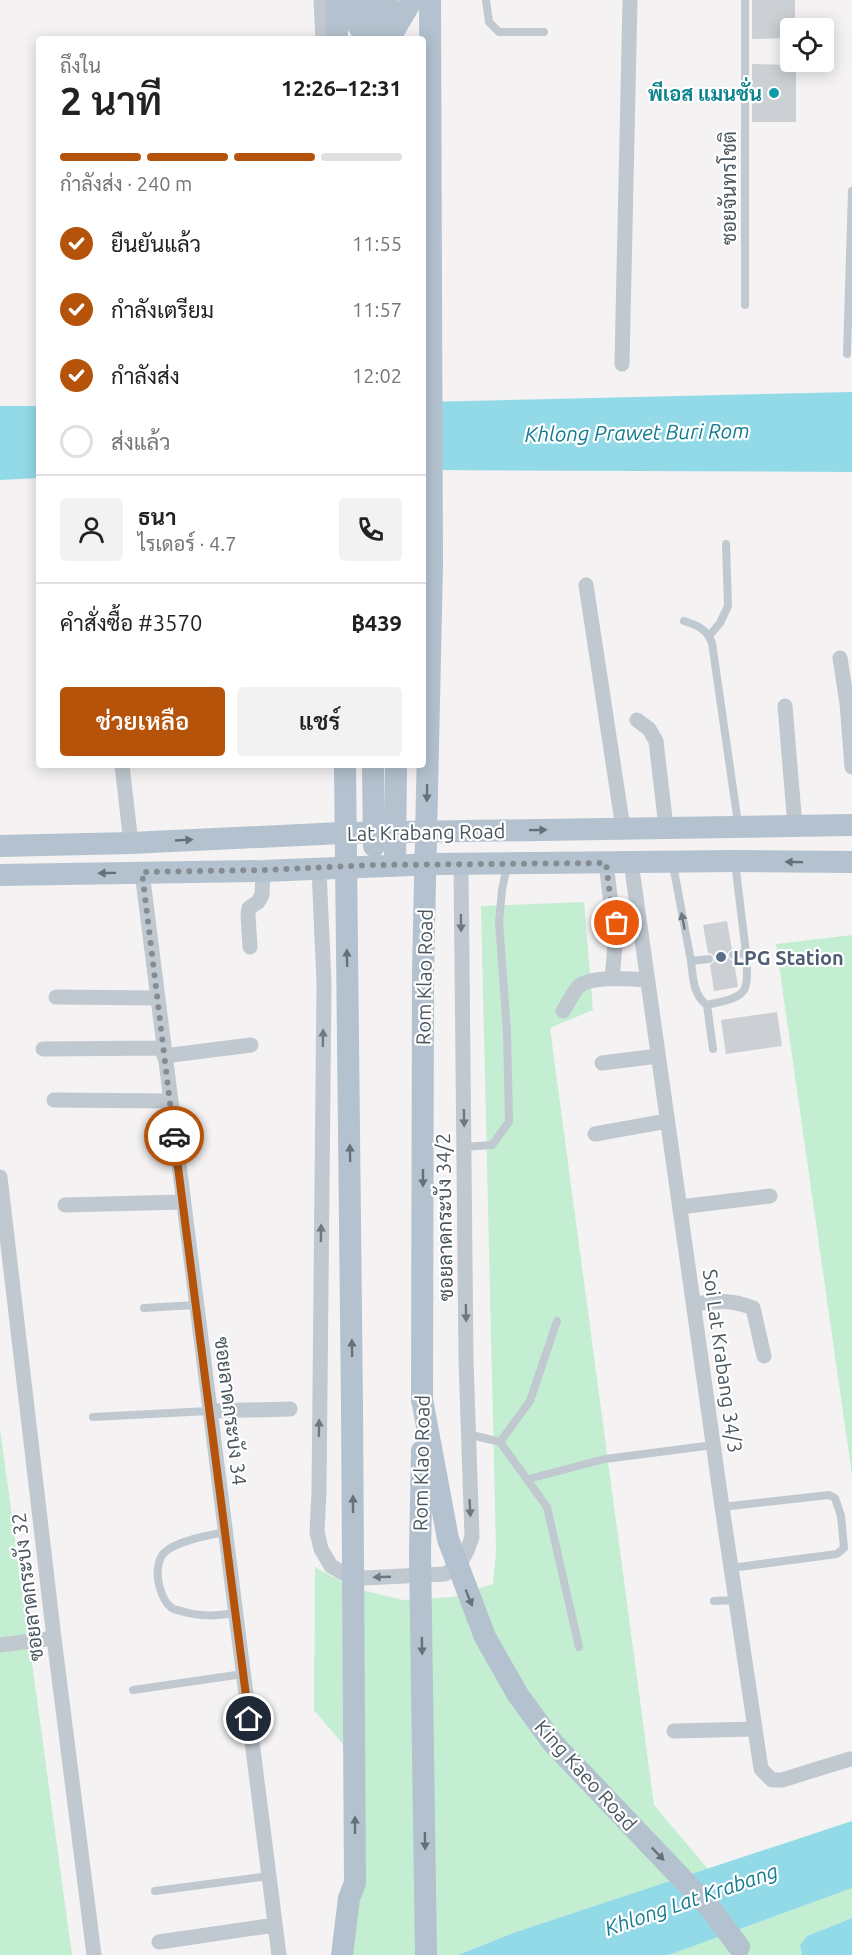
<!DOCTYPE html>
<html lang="th">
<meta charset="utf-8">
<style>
:root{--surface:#fff;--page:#f2f2f2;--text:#222;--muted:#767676;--line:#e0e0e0;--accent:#b45309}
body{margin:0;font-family:Ubuntu,Sarabun,sans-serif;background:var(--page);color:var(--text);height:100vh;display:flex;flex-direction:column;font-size:22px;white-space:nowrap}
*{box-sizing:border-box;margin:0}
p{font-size:20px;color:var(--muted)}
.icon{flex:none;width:33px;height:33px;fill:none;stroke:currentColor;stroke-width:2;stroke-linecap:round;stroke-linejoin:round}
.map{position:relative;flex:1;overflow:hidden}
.sheet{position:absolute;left:36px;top:36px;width:390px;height:732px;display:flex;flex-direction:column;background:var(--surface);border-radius:6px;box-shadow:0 3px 15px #0003}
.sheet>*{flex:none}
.fabs{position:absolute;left:780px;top:18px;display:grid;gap:12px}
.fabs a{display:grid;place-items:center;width:54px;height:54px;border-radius:6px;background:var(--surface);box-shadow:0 3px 15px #0003;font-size:30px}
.pin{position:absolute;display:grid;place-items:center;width:51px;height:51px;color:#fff;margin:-26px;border:3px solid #fff;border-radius:50%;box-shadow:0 2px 6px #0007}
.courier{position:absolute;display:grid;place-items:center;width:60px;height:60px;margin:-30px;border:4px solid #b45309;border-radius:50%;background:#fff;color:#222;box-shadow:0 2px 8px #0007}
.head em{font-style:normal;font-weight:600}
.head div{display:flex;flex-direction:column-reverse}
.head{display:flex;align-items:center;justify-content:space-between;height:102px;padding:0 24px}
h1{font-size:39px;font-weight:600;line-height:45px}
.bar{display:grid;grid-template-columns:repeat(4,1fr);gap:9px 6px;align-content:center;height:72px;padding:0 24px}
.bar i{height:8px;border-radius:4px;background:var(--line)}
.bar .on{background:var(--accent)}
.bar p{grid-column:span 4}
.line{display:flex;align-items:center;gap:15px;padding:0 24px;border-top:2px solid var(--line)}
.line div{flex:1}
.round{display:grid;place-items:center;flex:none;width:63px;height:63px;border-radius:6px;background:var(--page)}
ol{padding:0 24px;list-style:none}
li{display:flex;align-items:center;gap:18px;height:66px}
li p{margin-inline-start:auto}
li .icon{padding:6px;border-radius:50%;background:var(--accent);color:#fff;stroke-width:4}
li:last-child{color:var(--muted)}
li i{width:33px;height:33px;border:3px solid var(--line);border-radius:50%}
.primary-button{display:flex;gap:12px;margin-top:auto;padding:12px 24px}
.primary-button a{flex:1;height:69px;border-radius:6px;background:var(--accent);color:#fff;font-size:24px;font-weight:600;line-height:69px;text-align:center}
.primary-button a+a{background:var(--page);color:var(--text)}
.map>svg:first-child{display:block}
.green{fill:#c3eed2}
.water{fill:#93dae8}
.building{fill:#cccfd3}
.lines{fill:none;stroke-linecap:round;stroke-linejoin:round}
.service{stroke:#c0c9cf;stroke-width:8}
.minor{stroke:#c0c9cf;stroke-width:15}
.primary{stroke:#b3c2ce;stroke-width:22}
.primary-bridge{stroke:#b3c2ce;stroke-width:22}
.oneway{fill:#64717a}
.oneway2{fill:#6d7880}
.done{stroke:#868d92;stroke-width:6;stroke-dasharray:0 10.8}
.route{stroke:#b45309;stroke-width:8}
.culture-dot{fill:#0f9aa8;stroke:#fff;stroke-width:2}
.service-dot{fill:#5c6f8a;stroke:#fff;stroke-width:2}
.labels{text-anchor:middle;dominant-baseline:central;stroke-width:4.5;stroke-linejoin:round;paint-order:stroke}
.culture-label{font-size:20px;font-weight:bold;fill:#0d838f;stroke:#fff;text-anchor:end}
.street-label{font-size:20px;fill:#4a565e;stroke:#fff}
.service-label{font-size:20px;font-weight:bold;fill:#4e5e75;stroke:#fff;text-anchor:start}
.water-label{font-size:21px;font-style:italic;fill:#147c90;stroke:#fff}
</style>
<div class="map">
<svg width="852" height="1955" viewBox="0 0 852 1955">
<rect width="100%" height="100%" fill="#f4f2f2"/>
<path class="green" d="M584,902L593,1010L550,1028L654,1805L708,1869L513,1933L458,1955H336L355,1883L354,1757L314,1710L315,1567L353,1588L403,1600L453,1597L493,1584L496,1551L481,906Z
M852,935V1475L776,944Z
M0,1429L72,1955H0Z
M852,1888V1918L807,1936L800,1945L802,1955H669Z"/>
<path class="water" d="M852,392V472L423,470V402Z
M0,406H39V478L0,480Z
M852,1821V1888L669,1955H458L513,1933Z
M852,1918V1955H802L800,1945L807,1936Z"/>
<path class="building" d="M752,0H795V28H790V38L752,39Z
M752,64L796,65V122H752Z
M727,921L732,949L728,952L727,956L730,960L734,961L738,987L714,991L710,965L714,962L715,958L712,954L708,953L703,925Z
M777,1012L782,1046L726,1054L721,1020Z"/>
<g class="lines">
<path class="service" d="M486,0L489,22L499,32H544
M745,305V0
M847,354L852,191
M684,621C697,625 707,629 712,643L738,823
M709,636L720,623L728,606L726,544
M673,865L691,961L709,959
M733,955L746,953L735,862
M691,961C693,977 693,995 707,1005C748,996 749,995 746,953
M707,1005L713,1049
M464,1147L492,1145L509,1122L507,1031L499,922L502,890L507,866
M144,1308L196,1305
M93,1417L209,1411
M468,1434L500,1442L547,1507L579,1647
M500,1442L530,1401L557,1321
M528,1479L605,1459L713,1445
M722,1507L829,1495L835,1498L841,1516L844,1548L837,1554L731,1568
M225,1532C209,1535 175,1541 164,1553C158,1559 157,1571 158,1579C159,1588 164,1603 172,1608C174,1610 178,1610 181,1611C200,1617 216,1616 236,1613
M714,1601L736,1600
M133,1690L243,1674
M155,1891L269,1876"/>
<path class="minor" d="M321,0L323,39
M622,364L630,0
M586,585L623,828
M840,658L847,703L852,767
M785,706L795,826
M637,720L649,729L656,741L666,827
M122,765L131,843
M631,862L722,1507L761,1769L772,1780H782L850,1759
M606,863L612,912L617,923L627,927L639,928
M319,869L324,983L319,1492L317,1532L321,1549L331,1566L343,1573L363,1578L445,1574L459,1565L467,1551L472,1537L466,1360L461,865
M142,872L279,1955
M250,947L248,915L249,908L258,902L262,895L263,871
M612,979L617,923
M56,997L156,998
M563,1011C568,1004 573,992 579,986C593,975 629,979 647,980
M43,1049L163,1048
M164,1056L251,1045
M602,1063L658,1056
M54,1100L170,1101
M595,1134L667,1121
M0,1177L54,1638L94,1955
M65,1205L183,1202
M680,1207L770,1196
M695,1304C717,1301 730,1299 753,1308L764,1356
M209,1411L290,1409
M0,1645L54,1638
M674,1731L754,1729
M159,1942L275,1925"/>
<path class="primary" d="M337,0V39
M344,0L366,39
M367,0L368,39
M387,39V0
M389,39L412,0
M373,765L374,846
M0,846L131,843L342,833L852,825
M395,866L396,765
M0,875L263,871L435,864L735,861L852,862
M422,1399L423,972
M342,1955L349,1898L355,1883"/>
<path class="primary-bridge" d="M345,765L352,1406L355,1883
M423,972L432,566L430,0
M422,1399L448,1539L485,1637L518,1695L553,1743L710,1908L739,1947
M422,1451L420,1553L426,1955"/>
</g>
<defs><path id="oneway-solid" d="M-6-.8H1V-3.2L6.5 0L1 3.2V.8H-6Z" transform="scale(1.5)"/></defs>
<g class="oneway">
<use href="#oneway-solid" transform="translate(427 793) rotate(91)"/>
<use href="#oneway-solid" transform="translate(538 830) rotate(-1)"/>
<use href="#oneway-solid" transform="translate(184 840) rotate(-3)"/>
<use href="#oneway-solid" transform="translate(794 862) rotate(-179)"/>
<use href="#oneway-solid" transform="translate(107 873) rotate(179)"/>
<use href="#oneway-solid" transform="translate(347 958) rotate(-91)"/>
<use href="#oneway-solid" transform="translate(350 1153) rotate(-91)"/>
<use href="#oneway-solid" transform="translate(423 1178) rotate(90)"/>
<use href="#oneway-solid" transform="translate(352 1348) rotate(-91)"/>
<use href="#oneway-solid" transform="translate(353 1504) rotate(-90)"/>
<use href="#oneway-solid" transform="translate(469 1598) rotate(68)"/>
<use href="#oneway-solid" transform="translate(422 1646) rotate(89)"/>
<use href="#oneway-solid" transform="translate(355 1825) rotate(-90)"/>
<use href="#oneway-solid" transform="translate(425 1841) rotate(89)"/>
<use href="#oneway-solid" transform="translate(658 1854) rotate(46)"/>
</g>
<g class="oneway2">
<use href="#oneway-solid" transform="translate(683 921) rotate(-101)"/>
<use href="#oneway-solid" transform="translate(461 923) rotate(89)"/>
<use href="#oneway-solid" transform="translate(323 1038) rotate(-89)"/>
<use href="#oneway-solid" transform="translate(464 1118) rotate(89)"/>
<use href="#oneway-solid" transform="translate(321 1233) rotate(-89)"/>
<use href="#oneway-solid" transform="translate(466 1313) rotate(89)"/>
<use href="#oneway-solid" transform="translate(319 1428) rotate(-89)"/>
<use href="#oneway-solid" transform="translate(470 1508) rotate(87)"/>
<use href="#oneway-solid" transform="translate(382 1577) rotate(178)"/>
</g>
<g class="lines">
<path class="done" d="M174,1136L142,872L263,870L375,865L606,863L612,912L617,923"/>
<path class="route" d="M174,1136L249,1719"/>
</g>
<circle class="culture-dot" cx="774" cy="93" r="6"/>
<circle class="service-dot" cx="721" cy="957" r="6"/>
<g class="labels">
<g class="culture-label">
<text x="762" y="93">พีเอส แมนชั่น</text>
</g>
<g class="street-label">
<text transform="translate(728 188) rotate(-90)">ซอยจันทรโชติ</text>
<text transform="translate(426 832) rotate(-1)">Lat Krabang Road</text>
<text transform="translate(424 977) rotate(-89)">Rom Klao Road</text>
<text transform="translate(444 1217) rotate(-91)">ซอยลาดกระบัง 34/2</text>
<text transform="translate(723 1361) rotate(82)">Soi Lat Krabang 34/3</text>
<text transform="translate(231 1411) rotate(83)">ซอยลาดกระบัง 34</text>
<text transform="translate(421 1463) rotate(-89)">Rom Klao Road</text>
<text transform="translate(27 1587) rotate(-97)">ซอยลาดกระบัง 32</text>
<text transform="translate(586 1775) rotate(48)">King Kaeo Road</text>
</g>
<g class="service-label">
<text x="733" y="957">LPG Station</text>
</g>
<g class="water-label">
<text transform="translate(637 432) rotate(-1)">Khlong Prawet Buri Rom</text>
<text transform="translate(691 1899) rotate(-19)">Khlong Lat Krabang</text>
</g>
</g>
</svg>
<div class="fabs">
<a><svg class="icon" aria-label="locate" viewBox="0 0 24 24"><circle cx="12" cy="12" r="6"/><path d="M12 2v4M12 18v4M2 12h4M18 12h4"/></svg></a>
</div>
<div class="pin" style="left:617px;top:923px;background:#ea580c"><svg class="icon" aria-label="bag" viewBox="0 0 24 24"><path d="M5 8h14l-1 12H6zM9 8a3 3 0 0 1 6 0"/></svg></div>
<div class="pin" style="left:249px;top:1719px;background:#1f2937"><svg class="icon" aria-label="home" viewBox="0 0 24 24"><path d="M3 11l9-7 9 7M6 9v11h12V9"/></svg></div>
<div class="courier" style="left:174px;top:1136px"><svg class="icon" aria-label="car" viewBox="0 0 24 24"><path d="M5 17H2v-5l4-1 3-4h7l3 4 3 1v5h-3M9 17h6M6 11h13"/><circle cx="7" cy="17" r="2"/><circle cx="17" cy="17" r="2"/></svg></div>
<section class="sheet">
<div class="head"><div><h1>2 นาที</h1><p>ถึงใน</p></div><em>12:26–12:31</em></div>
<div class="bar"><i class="on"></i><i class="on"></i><i class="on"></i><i></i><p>กำลังส่ง · 240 m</p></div>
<ol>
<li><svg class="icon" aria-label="check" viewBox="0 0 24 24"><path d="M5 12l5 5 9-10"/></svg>ยืนยันแล้ว<p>11:55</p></li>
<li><svg class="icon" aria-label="check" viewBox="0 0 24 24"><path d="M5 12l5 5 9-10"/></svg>กำลังเตรียม<p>11:57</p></li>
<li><svg class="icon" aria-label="check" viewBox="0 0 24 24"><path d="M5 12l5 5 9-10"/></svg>กำลังส่ง<p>12:02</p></li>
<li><i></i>ส่งแล้ว</li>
</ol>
<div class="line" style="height:108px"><a class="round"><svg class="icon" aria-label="person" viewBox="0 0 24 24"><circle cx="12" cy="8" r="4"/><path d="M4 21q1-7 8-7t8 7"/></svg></a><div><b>ธนา</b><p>ไรเดอร์ · 4.7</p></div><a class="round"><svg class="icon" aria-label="phone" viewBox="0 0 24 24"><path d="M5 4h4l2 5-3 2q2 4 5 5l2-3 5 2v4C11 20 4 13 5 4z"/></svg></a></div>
<div class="line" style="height:78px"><div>คำสั่งซื้อ #3570</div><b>฿439</b></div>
<div class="primary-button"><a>ช่วยเหลือ</a><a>แชร์</a></div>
</section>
</div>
